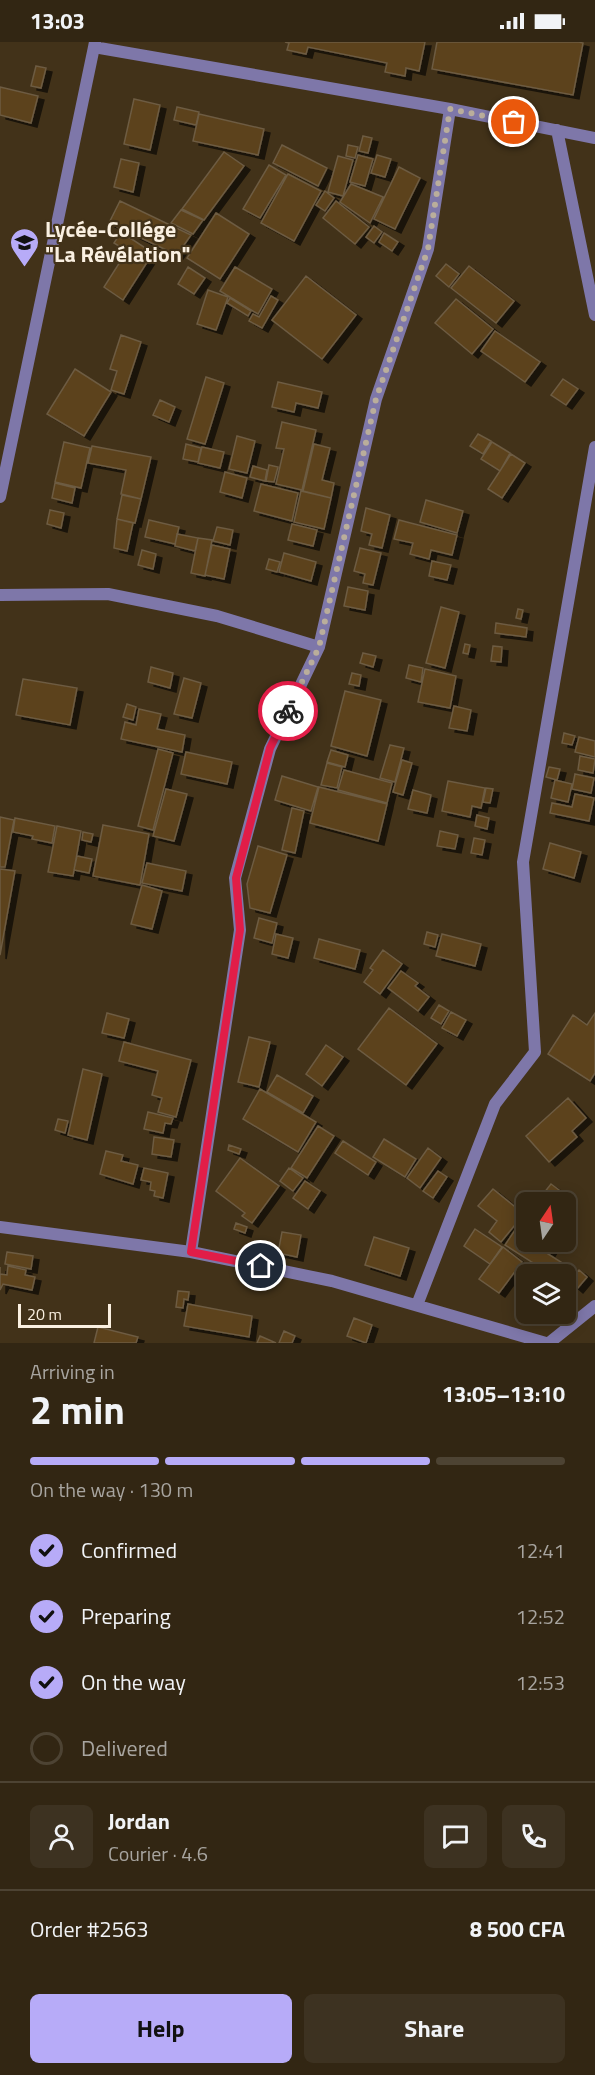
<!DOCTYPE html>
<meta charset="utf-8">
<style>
:root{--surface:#322613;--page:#3d3221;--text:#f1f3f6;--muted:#a8a5a0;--line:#4d4333;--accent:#b7abf8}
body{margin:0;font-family:"Titillium Web",sans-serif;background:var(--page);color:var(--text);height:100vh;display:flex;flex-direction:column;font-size:22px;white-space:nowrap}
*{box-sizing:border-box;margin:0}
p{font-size:20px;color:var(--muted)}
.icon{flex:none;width:33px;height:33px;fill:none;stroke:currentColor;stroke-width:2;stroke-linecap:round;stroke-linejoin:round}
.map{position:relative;height:1301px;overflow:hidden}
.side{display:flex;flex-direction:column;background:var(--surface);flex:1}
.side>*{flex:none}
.needle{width:39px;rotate:13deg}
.fabs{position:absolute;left:516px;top:1150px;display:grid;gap:12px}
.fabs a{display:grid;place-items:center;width:60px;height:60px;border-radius:9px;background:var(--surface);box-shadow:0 3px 15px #0003,0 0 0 2px var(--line);font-size:30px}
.scale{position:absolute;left:18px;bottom:15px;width:93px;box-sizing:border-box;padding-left:6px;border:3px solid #faf0e1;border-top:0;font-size:16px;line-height:21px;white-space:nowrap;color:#faf0e1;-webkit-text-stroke:4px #423219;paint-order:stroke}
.pin{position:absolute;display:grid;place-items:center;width:51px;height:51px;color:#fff;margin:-26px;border:3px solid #fff;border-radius:50%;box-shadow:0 2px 6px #0007}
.courier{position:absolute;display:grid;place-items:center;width:60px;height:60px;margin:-30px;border:4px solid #e11d48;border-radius:50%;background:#fff;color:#222;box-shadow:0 2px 8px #0007}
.head em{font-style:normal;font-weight:700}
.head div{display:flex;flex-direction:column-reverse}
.head{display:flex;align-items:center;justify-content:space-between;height:102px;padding:0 30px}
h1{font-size:39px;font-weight:700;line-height:45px}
.bar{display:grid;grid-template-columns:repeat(4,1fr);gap:9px 6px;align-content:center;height:72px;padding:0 30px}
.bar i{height:8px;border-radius:4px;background:var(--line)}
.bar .current{background:var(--accent)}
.bar p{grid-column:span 4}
.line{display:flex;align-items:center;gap:15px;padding:0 30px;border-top:2px solid var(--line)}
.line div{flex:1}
.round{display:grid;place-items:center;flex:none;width:63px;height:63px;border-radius:9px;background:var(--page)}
ol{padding:0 30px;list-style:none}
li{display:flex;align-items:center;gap:18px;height:66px}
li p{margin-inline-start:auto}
li .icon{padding:6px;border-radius:50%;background:var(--accent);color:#111;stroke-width:4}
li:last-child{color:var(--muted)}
li i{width:33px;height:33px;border:3px solid var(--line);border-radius:50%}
.cta{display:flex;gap:12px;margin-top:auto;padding:12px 30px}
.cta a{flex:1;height:69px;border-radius:9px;background:var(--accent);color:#111;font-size:24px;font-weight:700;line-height:69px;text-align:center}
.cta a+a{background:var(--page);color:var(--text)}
.status{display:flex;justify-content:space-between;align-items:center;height:42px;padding:0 30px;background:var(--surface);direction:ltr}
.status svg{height:16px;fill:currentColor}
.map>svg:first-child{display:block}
.building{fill:#5c421b;stroke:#6d5b42;stroke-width:1.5;filter:url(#shadow)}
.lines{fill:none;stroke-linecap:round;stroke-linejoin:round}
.minor{stroke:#7e77a9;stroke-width:12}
.done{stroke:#baae9b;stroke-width:6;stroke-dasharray:0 10.8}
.route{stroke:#e11d48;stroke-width:8}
.labels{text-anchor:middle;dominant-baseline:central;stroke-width:4.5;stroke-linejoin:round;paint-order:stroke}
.poi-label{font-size:22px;font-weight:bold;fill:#faf0e1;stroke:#423219;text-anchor:start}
</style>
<div class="status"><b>13:03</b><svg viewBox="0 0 49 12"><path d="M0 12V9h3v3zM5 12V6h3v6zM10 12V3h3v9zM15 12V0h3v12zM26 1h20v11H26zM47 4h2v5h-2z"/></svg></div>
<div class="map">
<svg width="595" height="1301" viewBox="0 0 595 1301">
<defs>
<filter id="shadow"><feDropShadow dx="6" dy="4" stdDeviation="0" flood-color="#0009"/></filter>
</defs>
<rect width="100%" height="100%" fill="#423219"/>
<path class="building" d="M285,0H425L419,29L406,26L405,34L385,30L387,21L308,5L306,12L287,8L289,1Z
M437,0H579L583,1L573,53L432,27Z
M36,24L46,26L41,46L31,44Z
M0,45L38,54L31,81L0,73Z
M134,57L160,63L150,108L124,102Z
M177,65L199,70L196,83L174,78Z
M199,72L264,87L258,113L193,99Z
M363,94L372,96L368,111L359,109Z
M282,103L327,126L318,144L273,121Z
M348,103L358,105L355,116L346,114Z
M224,110L244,124L204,178L182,167Z
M358,113L373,117L365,144L350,140Z
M377,113L391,117L385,135L371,131Z
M338,114L353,118L343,154L328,150Z
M121,117L139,121L133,150L114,145Z
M269,123L286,133L260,176L243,167Z
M399,125L420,136L395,187L374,177Z
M288,132L321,149L294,199L261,181Z
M351,142L383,155L370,181L340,160Z
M325,149L334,156L325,169L316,163Z
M120,159L191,193L177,213L109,181Z
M336,159L369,185L355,202L323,176Z
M181,168L203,178L193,192L171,181Z
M216,171L249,192L220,237L187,216Z
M374,184L382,190L374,201L366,195Z
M121,190L153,211L123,258L104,245L127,209L114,201Z
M384,191L398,200L392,209L379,200Z
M446,222L459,232L449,245L436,234Z
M469,224L514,259L496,281L451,246Z
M188,225L205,236L194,252L178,242Z
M235,225L272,247L258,272L220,249Z
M306,234L356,273L322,317L272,278Z
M208,248L228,255L216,288L197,282Z
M271,254L278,258L262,286L249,279L253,272L259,275Z
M230,256L251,269L248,274L227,261Z
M456,257L493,287L472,312L435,281Z
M495,289L540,320L525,340L481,309Z
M121,293L141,300L124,352L111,348L117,329L110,327Z
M75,327L111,350L84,394L47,372Z
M206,335L224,341L205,402L187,397Z
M563,337L578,347L566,363L551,353Z
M278,340L322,350L318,366L296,361L294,370L272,365Z
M160,358L175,365L169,380L153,373Z
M282,380L316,388L302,448L276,442L284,407L276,406Z
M478,392L491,399L483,412L470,404Z
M237,394L255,399L247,431L229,427Z
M64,400L90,406L81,446L55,440Z
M492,400L510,411L500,429L481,417Z
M186,402L201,406L198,420L183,417Z
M314,402L330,406L322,438L334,441L331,456L303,449Z
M92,404L151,415L141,457L121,452L126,428L88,421Z
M202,405L224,410L220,426L198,421Z
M511,412L525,421L502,456L488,447Z
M269,423L278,425L274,440L266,439Z
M253,424L267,428L265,439L250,435Z
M225,430L247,436L242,456L220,450Z
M55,441L75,446L72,461L52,456Z
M261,442L298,451L292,479L254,469Z
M301,449L331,456L324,487L294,480Z
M122,453L141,457L135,481L117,477Z
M426,458L463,469L457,491L420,480Z
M366,466L390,473L382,506L369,503L372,492L361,489Z
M50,468L64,471L61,486L47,482Z
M117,477L133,481L127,509L114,506Z
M149,478L179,485L175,502L145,495Z
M399,478L457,493L452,513L431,508L429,517L410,512L413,501L394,497Z
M292,482L317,488L313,504L288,498Z
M217,485L233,488L230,503L213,499Z
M177,492L198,496L195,509L175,504Z
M198,496L212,498L205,534L191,531Z
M212,503L230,507L224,537L205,533Z
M360,506L381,511L373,543L363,541L365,532L354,529Z
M142,508L156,512L153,527L138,523Z
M284,511L316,520L311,539L279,530Z
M269,517L280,520L277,530L266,527Z
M432,519L451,523L447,538L429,534Z
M348,545L368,549L365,568L344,564Z
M441,565L459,570L445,626L426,621Z
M518,567L523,568L521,577L516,576Z
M496,581L527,586L526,595L495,591Z
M465,602L470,603L468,612L463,611Z
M493,604L502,605L501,620L491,619Z
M363,611L376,614L373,625L360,621Z
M409,623L423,626L421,640L406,636Z
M151,625L173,631L170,646L148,640Z
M425,627L456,634L450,666L418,660Z
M352,631L361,633L359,644L349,642Z
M184,636L201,641L192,676L174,672Z
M23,637L77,646L70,683L16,673Z
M345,649L381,658L367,714L331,704Z
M127,662L136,665L133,678L123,675Z
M454,664L471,668L467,689L449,686Z
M139,667L161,672L157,687L185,693L182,710L121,697L125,680L136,683Z
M564,691L575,694L572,703L562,701Z
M579,695L595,699V715L575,710Z
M390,703L404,706L395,740L380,736Z
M158,707L173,711L153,788L138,784Z
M331,708L348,713L345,725L327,720Z
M186,710L232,720L227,742L181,732Z
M580,714L595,717L593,731L578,728Z
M402,718L412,721L403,753L393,750Z
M327,721L342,725L337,746L321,743Z
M549,725L560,727L557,738L546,735Z
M344,728L392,741L387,761L338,748Z
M575,732L594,736L591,751L572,747Z
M282,734L318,745L311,769L275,758Z
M555,738L572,742L568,760L551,756Z
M448,739L485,746L481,766L472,764L470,775L442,769Z
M319,745L387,762L378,799L310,781Z
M486,746L493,747L490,761L483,760Z
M166,747L187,752L174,799L153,794Z
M413,748L431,753L427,771L408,767Z
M575,752L594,756L589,779L550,771L552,761L572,765Z
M292,766L304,769L295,811L282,808Z
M477,773L489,776L487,787L475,784Z
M0,775L14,778L5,825H0Z
M15,776L55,784L52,801L32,797L33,794L13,790Z
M103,783L149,792L140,843L93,834Z
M57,784L81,789L73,834L48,830Z
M440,789L458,793L455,807L437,804Z
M83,790L93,792L91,800L82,798Z
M474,796L485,798L482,813L471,811Z
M550,801L581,810L574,836L543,827Z
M258,804L287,813L270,871L250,866L247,842Z
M77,814L92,817L89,831L74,828Z
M147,821L186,829L182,849L142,841Z
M0,827L15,829L0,913Z
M142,843L162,849L152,887L131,882Z
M259,876L277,881L272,901L254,896Z
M427,890L438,893L435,905L424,902Z
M276,892L293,896L288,916L272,912Z
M442,892L481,902L475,924L436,914Z
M319,897L360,908L355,927L314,916Z
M383,908L402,922L380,952L364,940L373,928L370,926Z
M401,929L418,941L415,944L429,955L418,969L388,946Z
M439,963L449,969L441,982L431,976Z
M389,966L437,1002L406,1043L358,1007Z
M451,970L466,978L457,994L442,986Z
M107,971L129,977L124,996L102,991Z
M595,971V1031L590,1039L548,1012L573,973L587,983Z
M249,995L270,1000L259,1045L238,1040Z
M124,1000L191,1018L176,1075L158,1070L162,1056L152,1053L158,1029L119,1019Z
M326,1003L343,1015L322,1044L306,1032Z
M83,1027L102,1032L87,1098L68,1093Z
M277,1033L313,1054L303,1071L267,1050Z
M260,1047L316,1080L298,1110L243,1077Z
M568,1056L586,1076L572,1089L577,1095L549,1120L526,1094Z
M148,1070L173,1076L171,1082L165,1081L163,1091L144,1087Z
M58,1077L68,1079L65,1091L55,1088Z
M318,1084L334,1094L307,1136L291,1126Z
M154,1095L174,1098L171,1115L152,1112Z
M384,1097L416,1117L405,1135L373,1115Z
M343,1099L376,1120L368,1133L335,1111Z
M229,1103L241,1107L239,1112L228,1108Z
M428,1106L441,1116L420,1146L407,1136Z
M106,1109L123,1113L121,1119L138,1123L133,1142L100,1132Z
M240,1116L279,1144L252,1181L242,1174L245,1171L216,1149Z
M144,1126L168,1131L163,1156L154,1154L155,1149L150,1148L151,1140L141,1138Z
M289,1126L303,1136L293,1149L280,1139Z
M438,1129L447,1135L433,1156L423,1149Z
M305,1139L320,1149L308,1167L293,1156Z
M551,1142L567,1154L561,1161H536Z
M493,1147L524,1172L501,1200L489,1190L497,1179L478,1164Z
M521,1179L526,1183V1200H555L548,1212L572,1227L566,1236V1233H552L505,1203Z
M236,1181L247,1185L245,1191L234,1187Z
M475,1187L502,1205L490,1222L464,1204Z
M282,1190L301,1193L297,1215L278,1211Z
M374,1195L409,1206L400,1234L365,1223Z
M503,1205L522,1220L499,1251L479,1237Z
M7,1210L33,1214L31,1227L5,1222Z
M8,1224L26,1228L25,1233L35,1235L32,1248L3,1242L0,1248V1225V1232L7,1233Z
M534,1224L549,1233H529Z
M579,1228L587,1235L577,1247L569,1240Z
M178,1249L189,1250L188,1258L184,1257L183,1266L176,1265Z
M188,1262L252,1274L249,1295L184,1284Z
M354,1276L372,1283L366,1301L347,1294Z
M98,1285L138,1295L136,1301H94Z
M284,1289L295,1294L292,1301H279Z
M260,1294L276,1301H257Z"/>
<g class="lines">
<path class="minor" d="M95,0L94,5L450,67L595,96
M557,88L595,273
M0,455L94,5
M0,553L108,552L217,574L319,605
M0,1185L191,1210L332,1239L546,1301
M191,1210L240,888L235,836L270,707L319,605L376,357L428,207L450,67
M417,1263L495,1062L535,1010L523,820L595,405
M549,1301L595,1264"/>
</g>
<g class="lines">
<path class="done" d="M288,669L319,605L376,357L428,207L450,67L514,80"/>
<path class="route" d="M261,1224L191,1210L240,888L236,836L270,706L288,669"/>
</g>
<defs>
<symbol id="school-pin" viewBox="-11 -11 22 30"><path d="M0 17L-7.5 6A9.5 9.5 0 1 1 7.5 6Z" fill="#b7abf8" stroke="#423219"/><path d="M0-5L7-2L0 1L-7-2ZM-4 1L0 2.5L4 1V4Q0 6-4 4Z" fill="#111"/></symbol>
</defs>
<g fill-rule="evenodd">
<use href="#school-pin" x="8" y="184" width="33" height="45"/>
</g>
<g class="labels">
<g class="poi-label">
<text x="45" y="187">Lycée-Collége<tspan x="45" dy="25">"La Révélation"</tspan></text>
</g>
</g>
</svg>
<div class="fabs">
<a><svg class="needle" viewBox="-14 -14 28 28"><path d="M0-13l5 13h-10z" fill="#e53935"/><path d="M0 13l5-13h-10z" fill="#a8a5a0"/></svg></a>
<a><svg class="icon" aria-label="layers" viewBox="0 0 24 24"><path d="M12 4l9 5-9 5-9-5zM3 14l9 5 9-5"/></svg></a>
</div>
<div class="scale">20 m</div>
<div class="pin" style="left:514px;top:80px;background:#ea580c"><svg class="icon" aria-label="bag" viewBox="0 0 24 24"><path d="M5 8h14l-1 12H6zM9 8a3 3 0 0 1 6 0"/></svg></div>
<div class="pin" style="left:261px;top:1224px;background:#1f2937"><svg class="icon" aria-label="home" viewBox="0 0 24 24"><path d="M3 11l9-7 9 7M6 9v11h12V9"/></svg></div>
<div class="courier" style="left:288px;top:669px"><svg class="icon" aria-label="bike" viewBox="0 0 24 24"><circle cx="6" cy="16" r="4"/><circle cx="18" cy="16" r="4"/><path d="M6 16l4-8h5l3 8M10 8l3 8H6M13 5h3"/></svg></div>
</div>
<section class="side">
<div class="head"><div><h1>2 min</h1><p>Arriving in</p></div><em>13:05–13:10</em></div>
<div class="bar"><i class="current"></i><i class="current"></i><i class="current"></i><i></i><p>On the way · 130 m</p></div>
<ol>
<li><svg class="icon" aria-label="check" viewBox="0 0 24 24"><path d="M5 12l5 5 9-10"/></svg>Confirmed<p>12:41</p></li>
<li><svg class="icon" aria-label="check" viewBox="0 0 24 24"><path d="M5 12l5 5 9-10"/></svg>Preparing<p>12:52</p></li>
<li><svg class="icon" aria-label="check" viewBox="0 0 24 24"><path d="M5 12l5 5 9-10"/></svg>On the way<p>12:53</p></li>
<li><i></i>Delivered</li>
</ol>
<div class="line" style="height:108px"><a class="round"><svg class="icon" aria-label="person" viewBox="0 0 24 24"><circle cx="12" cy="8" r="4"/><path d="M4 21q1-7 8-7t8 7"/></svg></a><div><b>Jordan</b><p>Courier · 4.6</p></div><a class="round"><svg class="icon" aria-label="chat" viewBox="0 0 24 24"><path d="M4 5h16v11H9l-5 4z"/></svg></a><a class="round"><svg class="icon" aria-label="phone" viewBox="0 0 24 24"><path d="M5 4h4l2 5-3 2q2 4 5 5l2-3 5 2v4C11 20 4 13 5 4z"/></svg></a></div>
<div class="line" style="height:78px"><div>Order #2563</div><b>8 500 CFA</b></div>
<div class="cta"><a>Help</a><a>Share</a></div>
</section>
